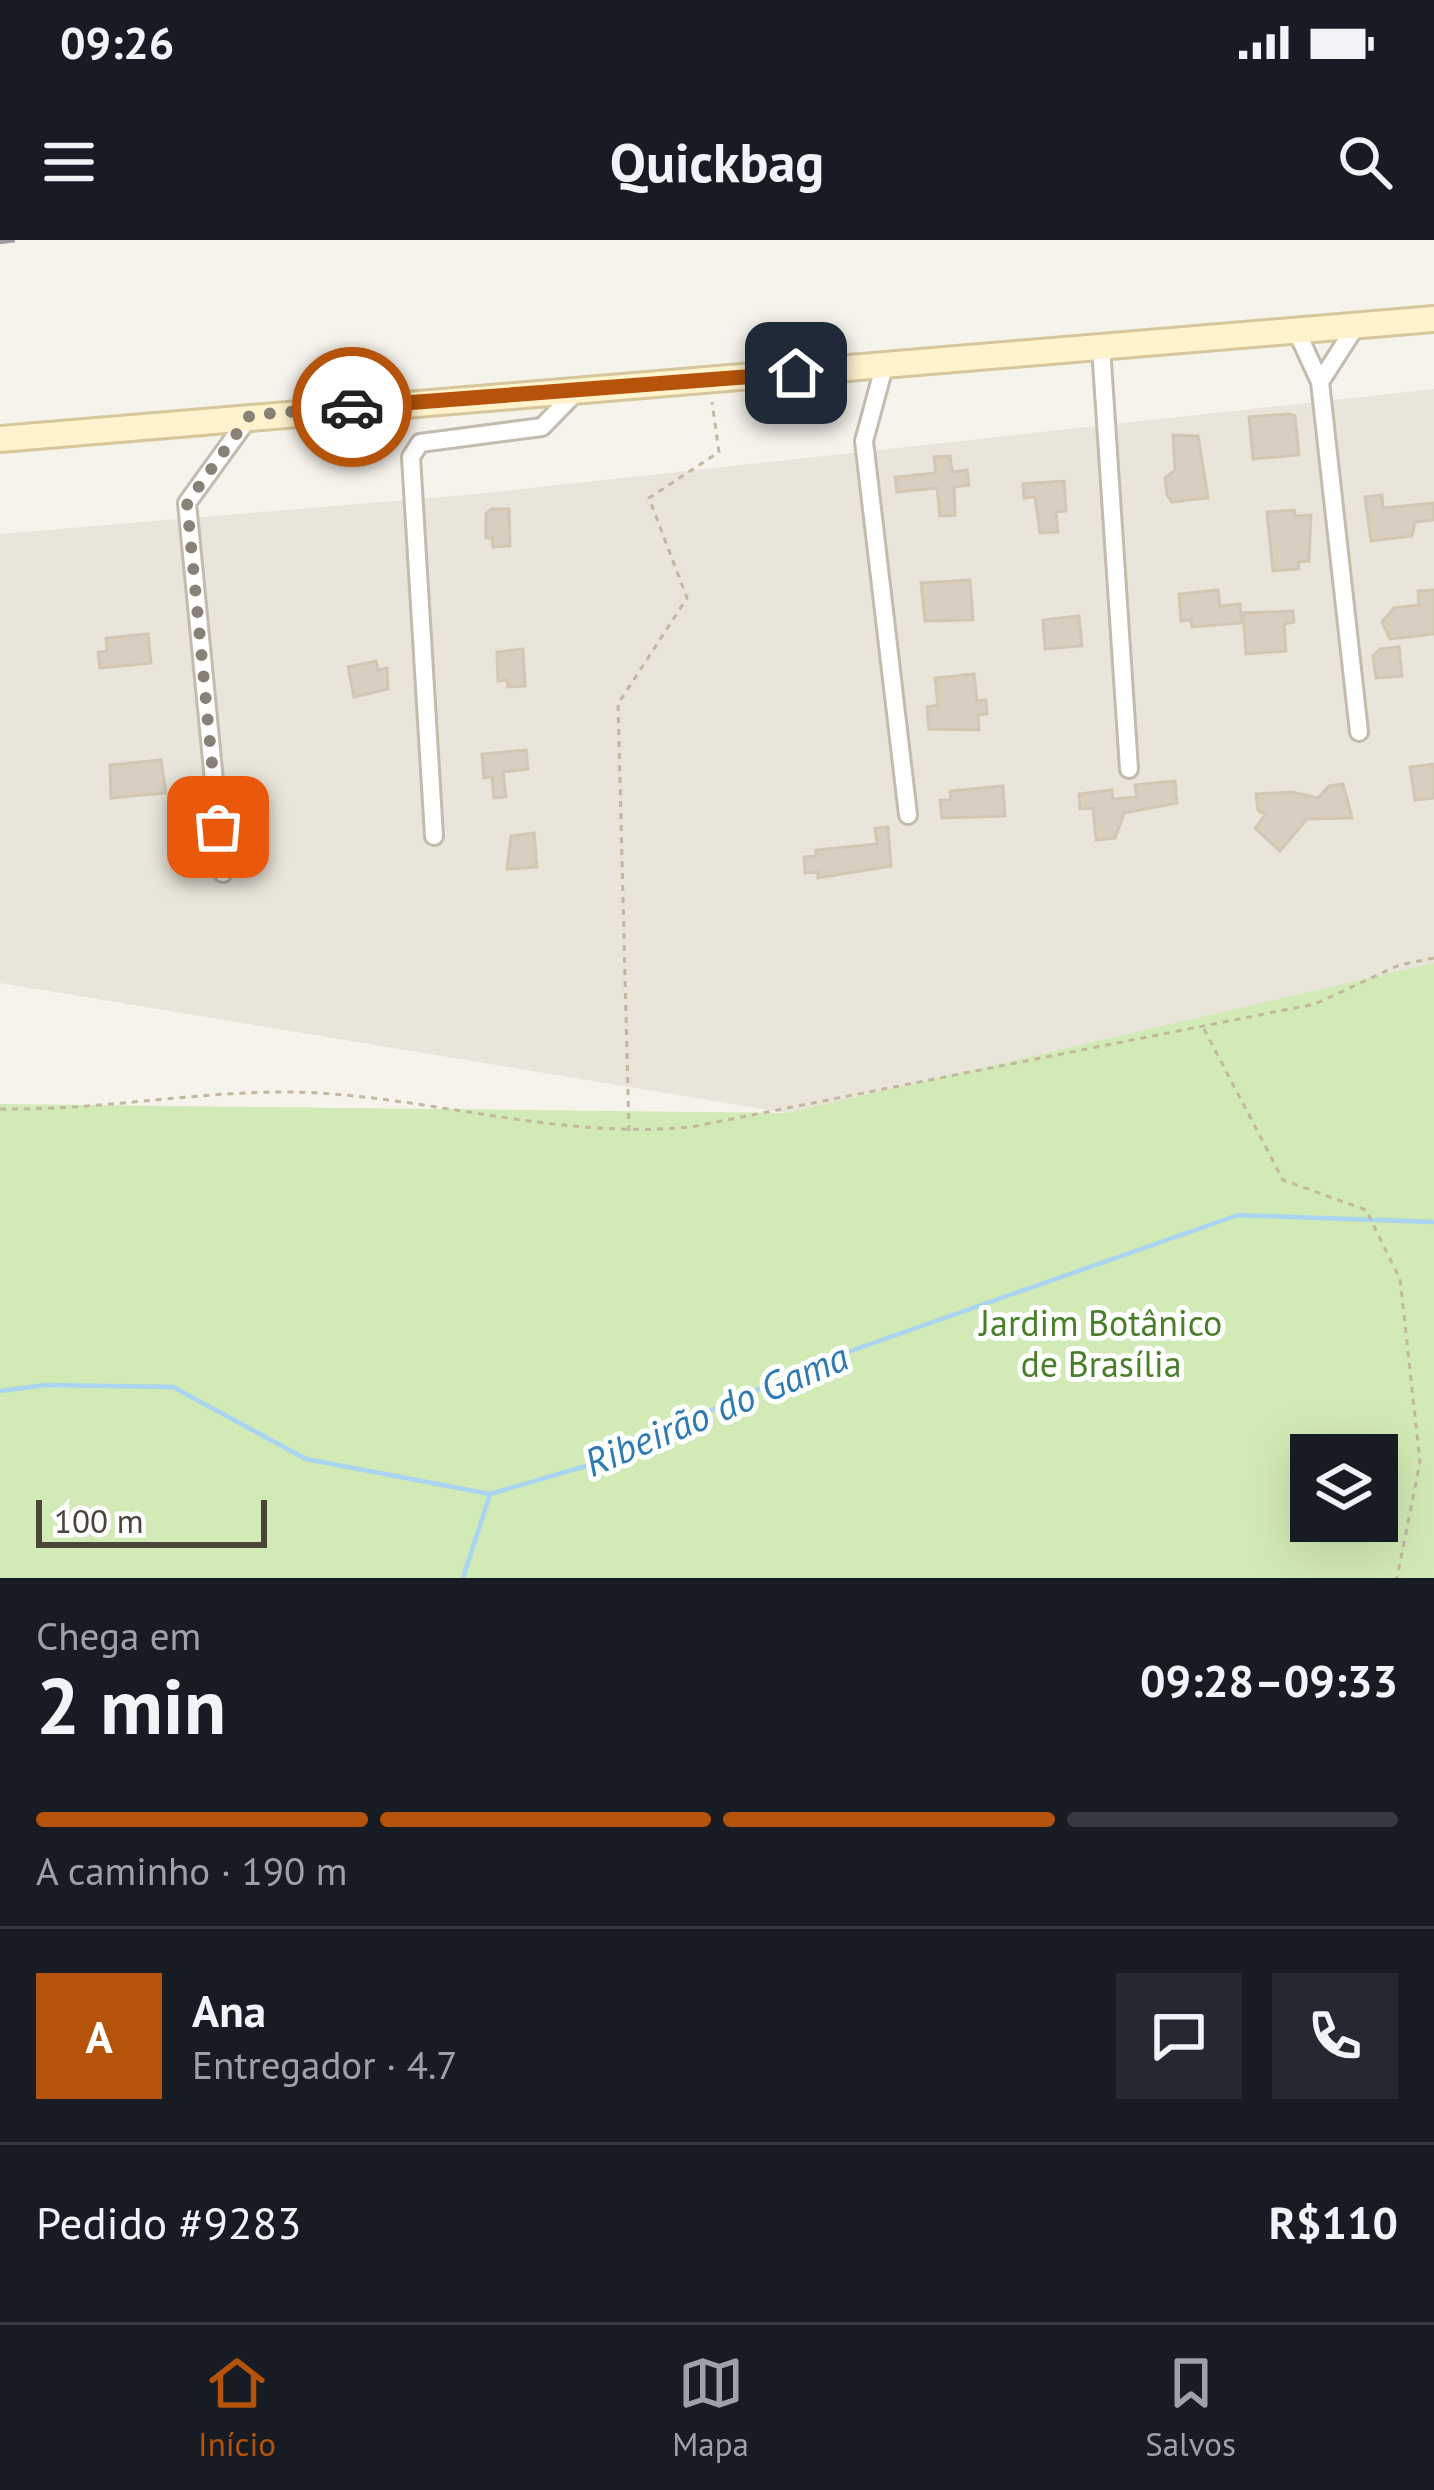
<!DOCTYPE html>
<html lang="pt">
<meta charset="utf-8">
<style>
:root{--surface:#171b24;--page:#242831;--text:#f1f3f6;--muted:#9ea1a6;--line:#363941;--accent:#b45309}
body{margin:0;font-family:"PT Sans",sans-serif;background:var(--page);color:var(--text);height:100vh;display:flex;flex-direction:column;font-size:45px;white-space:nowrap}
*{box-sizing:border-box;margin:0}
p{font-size:39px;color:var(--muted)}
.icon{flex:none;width:66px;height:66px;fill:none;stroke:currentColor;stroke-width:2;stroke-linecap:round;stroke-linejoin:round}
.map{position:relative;height:1338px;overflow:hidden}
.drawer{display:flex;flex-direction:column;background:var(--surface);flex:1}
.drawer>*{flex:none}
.buttons{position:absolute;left:1290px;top:1194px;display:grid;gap:24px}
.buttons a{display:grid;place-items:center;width:108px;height:108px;border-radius:0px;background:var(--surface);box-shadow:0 12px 48px #0002;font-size:60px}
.scale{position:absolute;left:36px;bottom:30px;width:231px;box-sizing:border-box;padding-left:12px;border:6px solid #4b4439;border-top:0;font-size:33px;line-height:42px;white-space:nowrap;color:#4b4439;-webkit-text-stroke:9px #fff;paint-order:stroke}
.pin{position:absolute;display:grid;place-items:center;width:102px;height:102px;color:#fff;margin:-51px;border-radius:24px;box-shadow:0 6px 18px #0006}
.courier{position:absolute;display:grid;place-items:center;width:120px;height:120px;margin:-60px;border:9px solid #b45309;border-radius:50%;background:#fff;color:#222;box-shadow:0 3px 15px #0007}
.headline em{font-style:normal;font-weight:600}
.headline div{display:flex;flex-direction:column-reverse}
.headline{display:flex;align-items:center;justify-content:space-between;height:204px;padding:0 36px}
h1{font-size:78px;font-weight:600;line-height:90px}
.bar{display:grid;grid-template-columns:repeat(4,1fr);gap:18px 12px;align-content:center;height:144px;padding:0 36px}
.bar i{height:15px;border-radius:9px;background:var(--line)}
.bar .active{background:var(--accent)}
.bar p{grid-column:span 4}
.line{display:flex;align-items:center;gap:30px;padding:0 36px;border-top:3px solid var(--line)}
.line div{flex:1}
.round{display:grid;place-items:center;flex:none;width:126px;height:126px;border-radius:0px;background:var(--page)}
.status{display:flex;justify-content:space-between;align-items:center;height:84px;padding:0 60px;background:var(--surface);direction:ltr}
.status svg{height:33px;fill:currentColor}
header{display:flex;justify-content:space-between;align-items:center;height:156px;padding:0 36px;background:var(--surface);font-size:54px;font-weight:600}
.tab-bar{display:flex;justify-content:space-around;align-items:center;height:168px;border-top:3px solid var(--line);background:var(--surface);font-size:33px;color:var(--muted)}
.tab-bar a{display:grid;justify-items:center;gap:6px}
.tab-bar .active{color:var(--accent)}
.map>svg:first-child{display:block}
.residential{fill:#eae5da}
.green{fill:#d2eab5;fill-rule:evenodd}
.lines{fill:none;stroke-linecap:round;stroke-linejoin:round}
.stream{stroke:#a9d4f2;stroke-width:4.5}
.building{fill:#d8cfc1;stroke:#d3c7b4;stroke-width:3}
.street-casing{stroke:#c2bbae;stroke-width:22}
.secondary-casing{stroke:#d6c79b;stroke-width:30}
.path{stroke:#c4b79f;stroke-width:3;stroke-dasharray:6 6;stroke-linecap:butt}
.street{stroke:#fff;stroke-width:16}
.secondary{stroke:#fff3cd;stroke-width:24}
.rail{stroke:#9a9a9a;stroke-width:4.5;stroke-dasharray:15 15;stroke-linecap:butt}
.done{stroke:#878178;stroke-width:12;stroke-dasharray:0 21.6}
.route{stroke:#b45309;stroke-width:15}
.labels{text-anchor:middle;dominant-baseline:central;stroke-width:10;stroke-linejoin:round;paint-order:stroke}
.park-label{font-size:36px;fill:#4a7f2a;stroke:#fff}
.water-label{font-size:39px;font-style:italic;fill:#2e7ab2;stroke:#fff}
</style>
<div class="status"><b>09:26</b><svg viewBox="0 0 49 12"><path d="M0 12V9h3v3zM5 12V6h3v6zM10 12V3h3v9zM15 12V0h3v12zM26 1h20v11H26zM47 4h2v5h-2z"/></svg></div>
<header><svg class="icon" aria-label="menu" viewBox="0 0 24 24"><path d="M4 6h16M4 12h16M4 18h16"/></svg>Quickbag<svg class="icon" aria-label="search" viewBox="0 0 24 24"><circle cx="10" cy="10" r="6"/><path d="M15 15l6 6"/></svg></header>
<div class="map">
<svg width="1434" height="1338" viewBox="0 0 1434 1338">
<rect width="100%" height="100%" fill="#f6f3ec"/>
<path class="residential" d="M1434,149V726L998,842L787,873L0,743V294L477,254Z"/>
<path class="green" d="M1434,723V1338H0V864L787,873ZM1377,1215V1281H1311V1215Z"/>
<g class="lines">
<path class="stream" d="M0,1151L46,1145L173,1147L306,1219L490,1254L586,1226L822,1121L1238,975L1434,982
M463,1338L490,1254"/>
</g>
<path class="building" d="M1288,174L1295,176L1299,215L1253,219L1249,177Z
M1173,195L1198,196L1208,258L1172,262L1167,255L1165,238L1175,230Z
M950,216L952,232L967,230L969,245L954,247L955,275L940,276L937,248L897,252L895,237L936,233L934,217Z
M1064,241L1066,271L1056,272L1058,292L1040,293L1035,257L1024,258L1023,244Z
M1382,255L1383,268L1434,263V280L1415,282L1412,296L1371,301L1365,257Z
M491,269H509L510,306L493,307L492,298H486V274Z
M1294,270L1295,276L1311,275L1309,321L1298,322L1299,329L1273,331L1267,272Z
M970,340L973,380L925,381L921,343Z
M1218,350L1220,366L1240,364L1242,383L1192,387L1191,380L1181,381L1179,354Z
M1434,350V394L1390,399L1382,382L1394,368L1419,365L1418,351Z
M1293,371L1294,382L1284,384L1286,411L1246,414L1243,373Z
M1079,376L1082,406L1045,409L1043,380Z
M148,394L151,423L100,428L98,412L107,411L106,398Z
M1399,407L1402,436L1376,438L1373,416L1380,409Z
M523,409L525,446L508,447L507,440L498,441L497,412Z
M376,421L378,430L387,428L388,449L354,457L348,427Z
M974,434L977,461L986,460L987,474L978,475L979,490L929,489L927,467L938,465L935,438Z
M526,510L528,529L503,532L506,557L494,558L492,537L484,538L482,514Z
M161,520L166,553L111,558L110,525Z
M1434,524V558L1415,560L1410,527Z
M1175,541L1177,563L1124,573L1115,598L1096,600L1093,568L1080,569L1079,554L1112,550L1113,559L1137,557L1135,545Z
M1343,544L1352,578L1307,579L1280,611L1255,588L1265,575L1258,570L1256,554L1292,552L1318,558L1329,546Z
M1003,546L1005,576L942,578L940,560H951L950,551Z
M888,587L891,626L818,638V632L805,633L804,617L816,616V610L877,604L875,588Z
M534,593L537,627L507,629L511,596Z"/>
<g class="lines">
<defs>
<path id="street" d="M1296,90L1320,142L1359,492
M1101,107L1129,529
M884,127L864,201L908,575
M1320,142L1356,86
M434,596L411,217L420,203L542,187L580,148
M223,633L187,263L250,176"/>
<path id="secondary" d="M0,199L1434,79"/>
</defs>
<use href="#street" class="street-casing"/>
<use href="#secondary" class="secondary-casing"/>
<path class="path" d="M1204,789L1283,940L1366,970L1400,1039L1420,1222L1397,1338
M0,869C107,871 213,847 319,853C445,861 563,899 691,887L1315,764L1399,725L1434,718
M629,891L618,464L687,358L649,258L719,212L712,162"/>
<use href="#street" class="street"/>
<use href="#secondary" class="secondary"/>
<path class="rail" d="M0,2L16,0"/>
</g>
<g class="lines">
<path class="done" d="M218,587L187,263L250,175L352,167"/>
<path class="route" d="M352,167L796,133"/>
</g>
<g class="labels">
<g class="park-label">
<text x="1101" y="1082">Jardim Botânico<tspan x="1101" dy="41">de Brasília</tspan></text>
</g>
<g class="water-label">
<text transform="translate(716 1169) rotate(-23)">Ribeirão do Gama</text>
</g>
</g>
</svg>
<div class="buttons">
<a><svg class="icon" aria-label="layers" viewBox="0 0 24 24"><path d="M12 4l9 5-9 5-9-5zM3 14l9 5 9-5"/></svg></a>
</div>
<div class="scale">100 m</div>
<div class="pin" style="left:218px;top:587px;background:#ea580c"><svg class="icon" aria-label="bag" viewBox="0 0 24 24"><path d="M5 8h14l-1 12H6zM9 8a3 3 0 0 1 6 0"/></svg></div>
<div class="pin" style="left:796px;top:133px;background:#1f2937"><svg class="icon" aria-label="home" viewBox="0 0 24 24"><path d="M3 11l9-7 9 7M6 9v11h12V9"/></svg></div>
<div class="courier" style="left:352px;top:167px"><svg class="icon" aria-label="car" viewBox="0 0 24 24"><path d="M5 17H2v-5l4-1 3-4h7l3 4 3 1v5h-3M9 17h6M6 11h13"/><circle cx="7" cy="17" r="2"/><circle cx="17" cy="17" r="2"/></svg></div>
</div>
<section class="drawer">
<div class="headline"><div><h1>2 min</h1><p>Chega em</p></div><em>09:28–09:33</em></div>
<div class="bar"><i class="active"></i><i class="active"></i><i class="active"></i><i></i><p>A caminho · 190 m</p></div>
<div class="line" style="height:216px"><b class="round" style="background:var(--accent);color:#fff">A</b><div><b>Ana</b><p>Entregador · 4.7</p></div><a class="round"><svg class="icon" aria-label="chat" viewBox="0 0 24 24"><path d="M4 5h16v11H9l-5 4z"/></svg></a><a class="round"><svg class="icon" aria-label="phone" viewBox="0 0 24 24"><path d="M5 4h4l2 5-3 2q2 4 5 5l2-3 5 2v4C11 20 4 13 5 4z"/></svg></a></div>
<div class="line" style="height:156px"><div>Pedido #9283</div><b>R$110</b></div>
</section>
<nav class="tab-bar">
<a class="active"><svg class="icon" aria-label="home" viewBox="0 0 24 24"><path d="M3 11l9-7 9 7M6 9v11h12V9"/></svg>Início</a>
<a><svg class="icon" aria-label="map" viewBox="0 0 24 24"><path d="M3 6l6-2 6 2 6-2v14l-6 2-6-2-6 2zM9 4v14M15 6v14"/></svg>Mapa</a>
<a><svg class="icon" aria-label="saved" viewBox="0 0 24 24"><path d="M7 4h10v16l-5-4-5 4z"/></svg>Salvos</a>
</nav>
